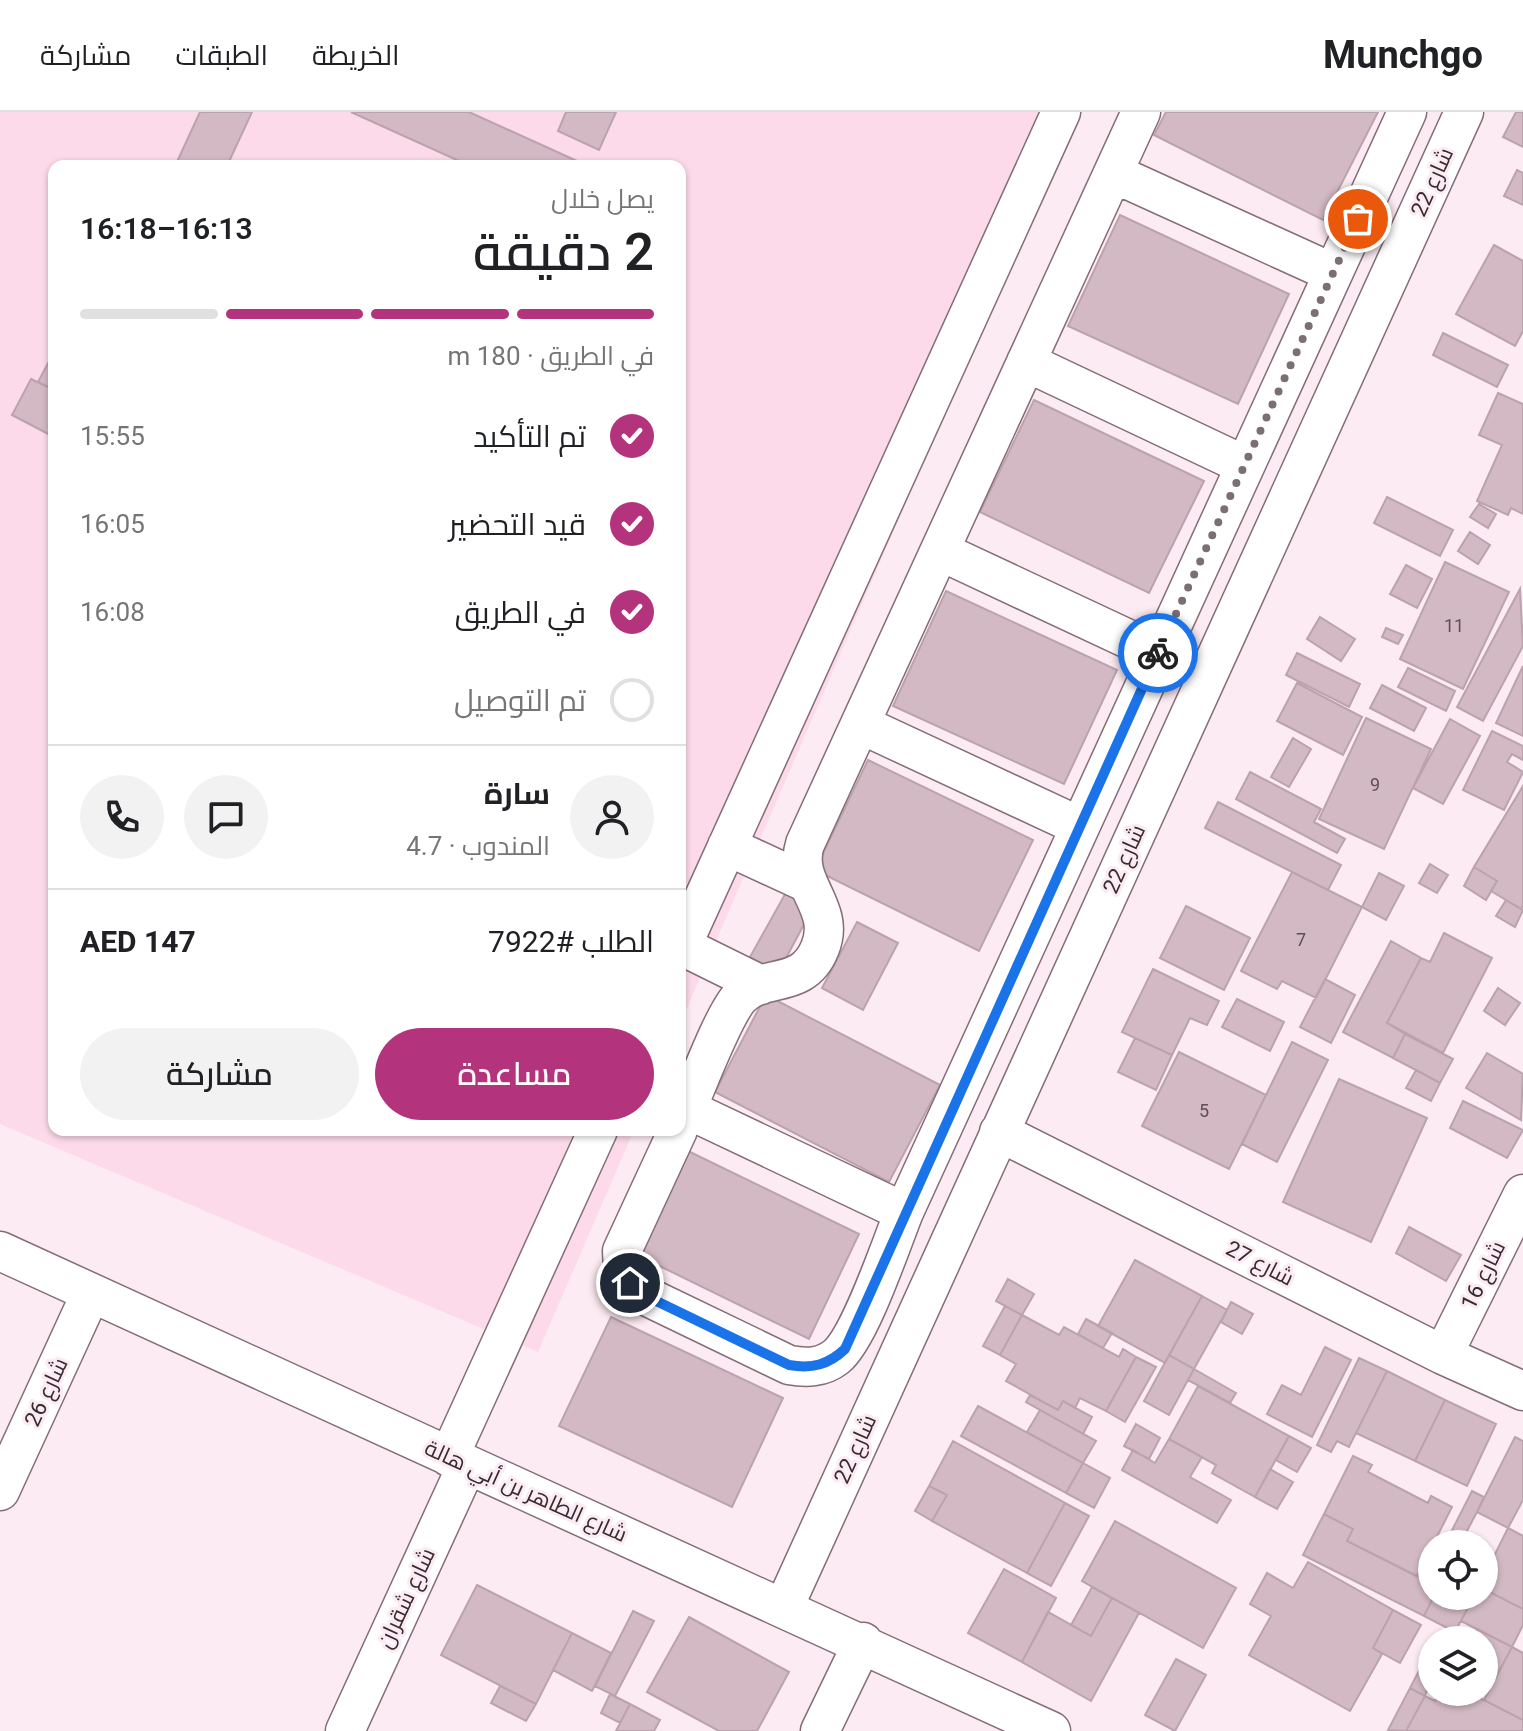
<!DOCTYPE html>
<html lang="ar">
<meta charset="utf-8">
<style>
:root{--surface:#fff;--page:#f2f2f2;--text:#202124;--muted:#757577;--line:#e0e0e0;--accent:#b4337d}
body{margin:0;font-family:Roboto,Cairo,sans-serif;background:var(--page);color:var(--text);direction:rtl;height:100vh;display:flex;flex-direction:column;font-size:30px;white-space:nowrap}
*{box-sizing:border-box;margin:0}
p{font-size:26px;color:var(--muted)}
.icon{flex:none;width:44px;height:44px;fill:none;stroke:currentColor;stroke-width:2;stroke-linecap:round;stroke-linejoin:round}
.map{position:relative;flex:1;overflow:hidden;direction:ltr}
.sheet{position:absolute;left:48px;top:48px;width:638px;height:976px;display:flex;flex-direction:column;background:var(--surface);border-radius:16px;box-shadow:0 2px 6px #0004;direction:rtl}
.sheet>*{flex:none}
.buttons{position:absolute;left:1418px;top:1418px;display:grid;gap:16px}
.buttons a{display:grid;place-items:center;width:80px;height:80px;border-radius:50%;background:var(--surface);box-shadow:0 2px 6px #0004;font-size:40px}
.pin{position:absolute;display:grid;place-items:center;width:68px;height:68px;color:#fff;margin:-34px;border:4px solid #fff;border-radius:50%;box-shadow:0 2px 8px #0007}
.courier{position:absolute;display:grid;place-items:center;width:80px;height:80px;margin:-40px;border:6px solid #1a73e8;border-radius:50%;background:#fff;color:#222;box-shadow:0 2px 10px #0007}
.overview em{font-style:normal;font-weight:600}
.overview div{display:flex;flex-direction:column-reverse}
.overview{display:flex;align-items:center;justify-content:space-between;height:136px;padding:0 32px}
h1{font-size:52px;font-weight:600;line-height:60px}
.bar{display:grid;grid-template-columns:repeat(4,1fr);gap:12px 8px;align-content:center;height:96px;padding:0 32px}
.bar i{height:10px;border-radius:6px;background:var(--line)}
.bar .selected{background:var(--accent)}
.bar p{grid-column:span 4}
.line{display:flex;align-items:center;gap:20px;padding:0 32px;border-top:2px solid var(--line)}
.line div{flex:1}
.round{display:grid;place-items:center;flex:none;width:84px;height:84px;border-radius:42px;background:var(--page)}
ol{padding:0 32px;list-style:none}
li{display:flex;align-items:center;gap:24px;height:88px}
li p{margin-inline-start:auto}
li .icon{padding:8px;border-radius:50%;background:var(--accent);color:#fff;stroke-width:4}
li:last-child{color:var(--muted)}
li i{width:44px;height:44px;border:4px solid var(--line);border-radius:50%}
.button{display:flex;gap:16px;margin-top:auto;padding:16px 32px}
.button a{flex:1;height:92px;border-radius:48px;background:var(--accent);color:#fff;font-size:32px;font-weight:600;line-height:92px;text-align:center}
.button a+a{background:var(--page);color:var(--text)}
header{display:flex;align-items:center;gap:48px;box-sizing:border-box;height:112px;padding:0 40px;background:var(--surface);border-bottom:2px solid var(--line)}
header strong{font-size:38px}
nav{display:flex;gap:44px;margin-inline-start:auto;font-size:28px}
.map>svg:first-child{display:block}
.built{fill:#fcdae9}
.building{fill:#d3b9c4;stroke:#bba2ad;stroke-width:2}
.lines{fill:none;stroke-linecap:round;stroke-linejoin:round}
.minor-casing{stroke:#856d78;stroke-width:41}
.minor{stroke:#fff;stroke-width:38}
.done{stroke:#7b6f74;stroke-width:8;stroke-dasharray:0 14.4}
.route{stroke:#1a73e8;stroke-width:10}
.labels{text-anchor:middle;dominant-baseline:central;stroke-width:6;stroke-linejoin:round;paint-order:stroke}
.number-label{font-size:18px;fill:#5d4f55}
.street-label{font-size:22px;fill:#362c30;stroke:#fcebf2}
</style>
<header>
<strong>Munchgo</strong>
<nav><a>الخريطة</a><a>الطبقات</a><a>مشاركة</a></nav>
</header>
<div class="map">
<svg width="1523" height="1619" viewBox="0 0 1523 1619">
<rect width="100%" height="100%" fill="#fcebf2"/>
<path class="built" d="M0,0H1075L680,912V54H54V1018H634L538,1240L0,1012Z"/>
<path class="building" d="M200,0H252L227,54H175Z
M351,0H469L588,54H470Z
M566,0H616L599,38L558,19Z
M1166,0H1378L1323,108L1154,23Z
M1516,0H1523V35L1503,25Z
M1517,58L1523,61V93L1504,84Z
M1120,103L1289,182L1238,292L1068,214Z
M1494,133L1523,149V219L1515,234L1456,202Z
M1443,221L1508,253L1497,275L1433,243Z
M54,240V278L38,270Z
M31,267L54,278V325L12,303Z
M1498,281L1523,292V402L1511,396L1508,403L1477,389L1502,333L1479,323Z
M1034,288L1204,369L1149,481L980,400Z
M1387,385L1453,418L1440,444L1374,411Z
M1479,392L1496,402L1488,416L1470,405Z
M1470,420L1490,433L1478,452L1458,439Z
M1445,450L1509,480L1463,577L1400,547Z
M1406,453L1432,467L1417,496L1390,482Z
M1520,477L1523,534L1483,609L1457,595Z
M946,479L1117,558L1064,672L893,594Z
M1320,505L1355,527L1341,549L1307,527Z
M1386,516L1403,523L1398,532L1382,525Z
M1297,541L1360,572L1349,595L1286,563Z
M1523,554V624L1496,611Z
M1408,556L1455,579L1446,599L1398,575Z
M1297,571L1362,605L1343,643L1277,609Z
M1382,573L1426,596L1414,619L1370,596Z
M1366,606L1431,637L1384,737L1319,707Z
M1450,607L1480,624L1443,692L1413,676Z
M1492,619L1523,634V648L1512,642L1507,650L1523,660L1504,698L1463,678Z
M1293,626L1311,637L1289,675L1271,665Z
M868,648L1033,728L979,839L815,758Z
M1250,660L1321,697L1314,710L1345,727L1337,741L1236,687Z
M1523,674V793L1521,797L1491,779L1497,769L1474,755Z
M1218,690L1341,753L1328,778L1205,716Z
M1430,752L1448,763L1437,781L1419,771Z
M1474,755L1497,769L1486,788L1464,774Z
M1292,760L1362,795L1316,886L1282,869L1277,877L1241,859Z
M1379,761L1404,774L1386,808L1362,795Z
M789,775L816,790L778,861L750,845Z
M1506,788L1523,798L1515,815L1496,804Z
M1186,794L1250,826L1224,878L1160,846Z
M857,810L898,831L863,898L822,876Z
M1444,821L1492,846L1443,941L1387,911L1421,846L1430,850Z
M1391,829L1421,846L1387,911L1405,922L1393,946L1343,920Z
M1153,857L1219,889L1207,913L1190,906L1172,943L1122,920Z
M1325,867L1355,883L1331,931L1300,915Z
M1498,876L1520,891L1505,913L1484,899Z
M766,883L940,973L889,1070L715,980Z
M1237,887L1284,910L1270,939L1222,915Z
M1405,922L1453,947L1440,971L1393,946Z
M1135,926L1172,943L1156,978L1118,960Z
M1292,930L1328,948L1277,1050L1242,1032Z
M1179,940L1266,983L1229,1057L1142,1014Z
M1487,941L1523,962L1521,1008L1466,976Z
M1416,958L1440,971L1431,989L1406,976Z
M1339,967L1427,1006L1371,1130L1283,1090Z
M1463,989L1523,1018L1507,1046L1450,1016Z
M688,1039L859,1122L809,1227L637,1143Z
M1409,1115L1461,1143L1446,1169L1396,1141Z
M1135,1148L1202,1184L1165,1251L1098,1214Z
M1008,1167L1034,1182L1022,1203L996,1189Z
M1202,1184L1227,1198L1194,1257L1169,1243Z
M1231,1190L1253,1202L1242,1222L1221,1210Z
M1005,1194L1022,1203L1000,1243L983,1234Z
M1022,1203L1059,1223L1064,1215L1119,1245L1123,1237L1136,1245L1106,1299L1080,1286L1075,1296L1063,1289L1058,1298L1006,1269L1016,1252L1000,1243Z
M611,1205L783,1286L732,1395L559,1314Z
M1086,1207L1112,1221L1103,1236L1078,1222Z
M1325,1235L1351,1248L1312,1325L1267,1302L1282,1273L1301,1283Z
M1169,1243L1194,1257L1169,1303L1144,1289Z
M1136,1245L1156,1255L1125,1310L1106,1299Z
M1359,1246L1387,1259L1349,1335L1337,1329L1331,1340L1317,1333Z
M1194,1257L1236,1281L1230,1291L1188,1268Z
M1387,1259L1445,1288L1415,1349L1356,1321Z
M1198,1274L1289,1324L1255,1385L1212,1361L1216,1353L1169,1327Z
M1030,1283L1058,1298L1063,1289L1092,1305L1083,1322L1026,1290Z
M1445,1288L1496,1312L1467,1374L1415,1349Z
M978,1294L1083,1351L1066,1381L961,1324Z
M1040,1298L1096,1329L1083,1351L1027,1320Z
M1136,1312L1160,1326L1149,1347L1124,1334Z
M1289,1324L1311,1336L1297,1360L1276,1348Z
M1515,1325L1523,1329V1388L1508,1416L1477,1400Z
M1169,1327L1202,1345L1190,1365L1231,1388L1217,1411L1122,1358L1133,1338L1155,1351Z
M953,1329L1065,1391L1027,1461L932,1409L947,1383L929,1374Z
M1353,1344L1372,1353L1368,1360L1428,1391L1431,1384L1452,1395L1417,1464L1347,1429L1353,1417L1324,1402Z
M1083,1351L1110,1366L1094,1396L1066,1381Z
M1270,1357L1293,1370L1277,1397L1255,1385Z
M929,1374L947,1383L932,1409L915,1399Z
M1472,1379L1484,1385L1477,1400L1460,1432H1445Z
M1065,1391L1089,1404L1051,1474L1027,1461Z
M1324,1402L1353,1417L1347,1429L1432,1472L1434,1484L1424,1504L1303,1443Z
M1115,1409L1236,1476L1203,1536L1082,1469Z
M1508,1416L1523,1424V1497L1484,1477V1464Z
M1432,1435V1472L1417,1464Z
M1308,1450L1393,1498L1373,1536L1382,1542L1350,1599L1249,1543L1271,1504L1250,1492L1267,1461L1293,1476Z
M1004,1457L1056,1486L1022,1550L968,1521Z
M477,1473L572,1521L536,1592L441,1543Z
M1092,1475L1112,1486L1091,1524L1071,1513Z
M1484,1477L1523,1497V1513L1512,1535L1461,1509L1474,1484H1484Z
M1434,1484H1474L1455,1520L1424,1504Z
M1112,1486L1139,1501L1091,1589L1022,1550L1048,1500L1091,1524Z
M1393,1498L1421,1513L1400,1551L1373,1536Z
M633,1499L654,1509L615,1584L595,1574Z
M689,1505L789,1560L757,1619H719L647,1580Z
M1477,1517L1512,1535L1496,1565L1484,1559V1528H1472Z
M572,1521L611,1541L592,1579L553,1558Z
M1512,1535L1523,1541V1608L1484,1588Z
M1176,1547L1206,1563L1175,1619L1145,1603Z
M1421,1555L1432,1562L1425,1584L1410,1576Z
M500,1574L536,1592L526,1609L491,1591Z
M1410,1576L1425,1584L1406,1619L1388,1618Z
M1440,1580H1468L1523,1608V1619H1406L1425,1584L1435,1589Z
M610,1582L630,1592L620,1611L601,1601Z
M630,1592L660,1608L654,1619H616Z"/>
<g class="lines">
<defs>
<path id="minor" d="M1113,61L1333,161
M1026,250L1244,353
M940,439L1158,541
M860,612L1079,714
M727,734L805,770
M682,834L761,873
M680,838L1061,0
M687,997L904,1100
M680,1013C693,985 722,904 740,885C764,860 803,879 820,836C837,795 792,772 805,732L1141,0
M678,1018L622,1139C622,1160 629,1175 648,1185L789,1253C806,1256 822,1256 836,1245C860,1226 891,1132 904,1100L1407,0
M999,1020L1443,1243L1523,1279
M0,1139L1051,1619
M1443,1243L1523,1082
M449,1345L598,1018
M0,1379L91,1181
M784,1495L1464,0
M345,1619L467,1353
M820,1619L863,1530"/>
</defs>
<use href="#minor" class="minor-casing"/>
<use href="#minor" class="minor"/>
</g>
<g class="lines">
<path class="done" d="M1158,541L1358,107"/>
<path class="route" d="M630,1171L648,1185L789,1253C812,1257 828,1253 845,1237L1158,541"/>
</g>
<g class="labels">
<g class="number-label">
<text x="1454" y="513">11</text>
<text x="1375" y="672">9</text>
<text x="1301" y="827">7</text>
<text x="1204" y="998">5</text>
</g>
<g class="street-label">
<text transform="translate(1432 70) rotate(-66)">شارع 22</text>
<text transform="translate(1124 747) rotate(-66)">شارع 22</text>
<text transform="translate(1260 1151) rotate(27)">شارع 27</text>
<text transform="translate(1483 1163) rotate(-64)">شارع 16</text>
<text transform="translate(46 1280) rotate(-65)">شارع 26</text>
<text transform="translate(855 1337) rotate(-66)">شارع 22</text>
<text transform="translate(526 1379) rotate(24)">شارع الطاهر بن أبي هالة</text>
<text transform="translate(406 1486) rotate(-65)">شارع شقران</text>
</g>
</g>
</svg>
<div class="buttons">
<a><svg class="icon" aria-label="locate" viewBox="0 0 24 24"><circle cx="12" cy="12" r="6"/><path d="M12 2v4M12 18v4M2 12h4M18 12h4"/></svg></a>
<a><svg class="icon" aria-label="layers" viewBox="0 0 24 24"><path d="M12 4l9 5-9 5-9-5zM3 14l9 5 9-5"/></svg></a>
</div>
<div class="pin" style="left:1358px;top:107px;background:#ea580c"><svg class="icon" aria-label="bag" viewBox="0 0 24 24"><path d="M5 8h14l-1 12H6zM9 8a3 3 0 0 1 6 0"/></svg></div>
<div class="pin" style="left:630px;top:1171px;background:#1f2937"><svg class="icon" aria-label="home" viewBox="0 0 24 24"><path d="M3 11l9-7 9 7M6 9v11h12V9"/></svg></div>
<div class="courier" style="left:1158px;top:541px"><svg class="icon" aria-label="bike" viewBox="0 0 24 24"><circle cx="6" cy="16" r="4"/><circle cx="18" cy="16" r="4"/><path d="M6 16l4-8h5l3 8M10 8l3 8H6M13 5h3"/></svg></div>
<section class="sheet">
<div class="overview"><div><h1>2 دقيقة</h1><p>يصل خلال</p></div><em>16:13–16:18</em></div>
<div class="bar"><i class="selected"></i><i class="selected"></i><i class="selected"></i><i></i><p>في الطريق · 180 m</p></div>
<ol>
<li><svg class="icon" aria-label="check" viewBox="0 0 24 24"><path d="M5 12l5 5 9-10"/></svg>تم التأكيد<p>15:55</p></li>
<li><svg class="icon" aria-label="check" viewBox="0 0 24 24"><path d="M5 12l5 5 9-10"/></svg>قيد التحضير<p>16:05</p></li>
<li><svg class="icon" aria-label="check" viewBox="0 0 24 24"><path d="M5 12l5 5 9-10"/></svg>في الطريق<p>16:08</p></li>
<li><i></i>تم التوصيل</li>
</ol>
<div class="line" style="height:144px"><a class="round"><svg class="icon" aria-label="person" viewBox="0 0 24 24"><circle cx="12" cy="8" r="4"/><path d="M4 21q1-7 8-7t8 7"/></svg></a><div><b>سارة</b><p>المندوب · 4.7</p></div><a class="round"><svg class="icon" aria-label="chat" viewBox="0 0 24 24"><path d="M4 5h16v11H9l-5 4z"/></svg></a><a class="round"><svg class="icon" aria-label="phone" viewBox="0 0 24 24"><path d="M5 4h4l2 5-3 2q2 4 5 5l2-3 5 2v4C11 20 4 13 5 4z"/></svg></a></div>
<div class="line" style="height:104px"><div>الطلب #7922</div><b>AED 147</b></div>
<div class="button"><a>مساعدة</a><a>مشاركة</a></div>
</section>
</div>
